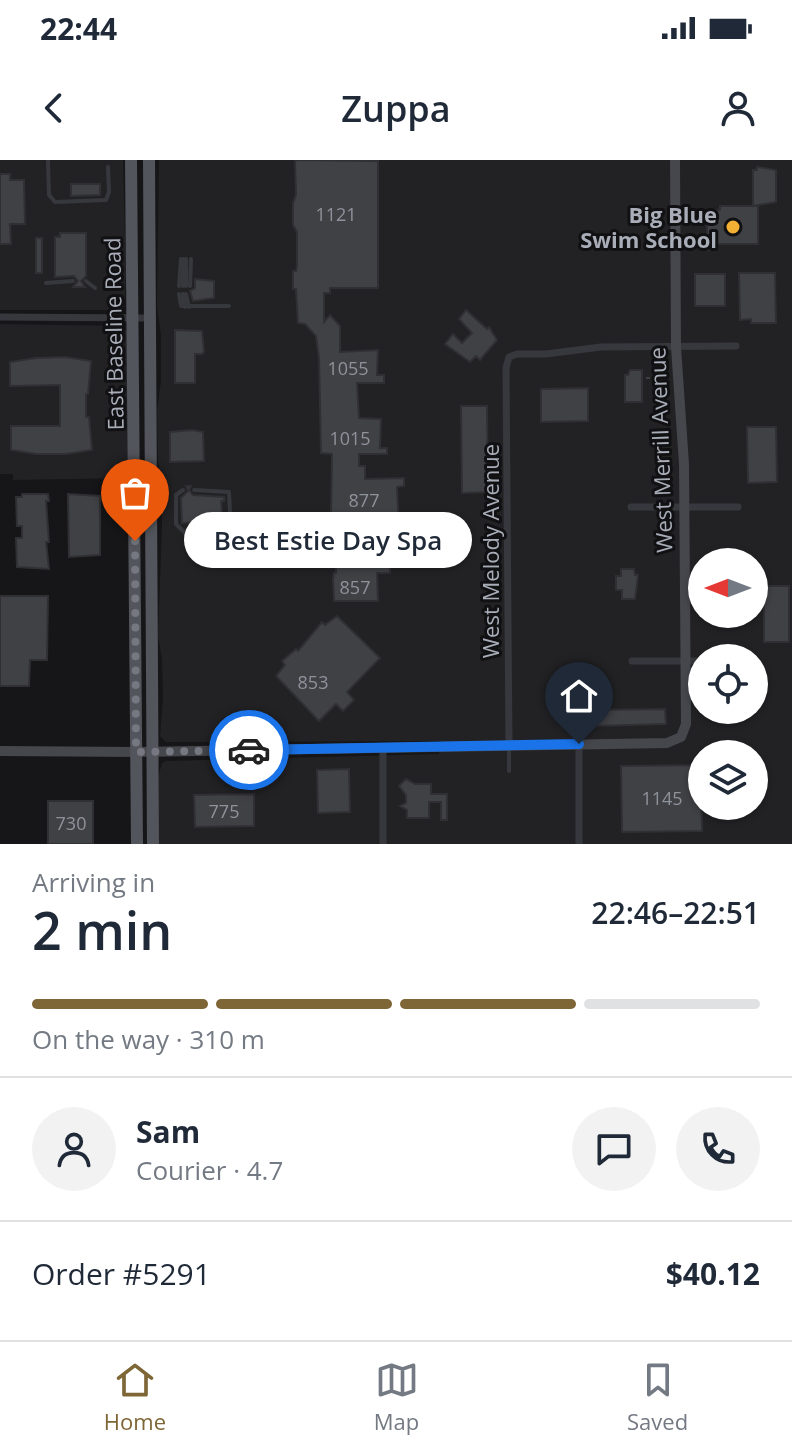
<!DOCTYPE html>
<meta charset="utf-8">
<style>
:root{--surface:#fff;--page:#f2f2f3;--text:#1f2937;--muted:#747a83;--line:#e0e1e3;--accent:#7e6636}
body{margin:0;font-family:"Open Sans",sans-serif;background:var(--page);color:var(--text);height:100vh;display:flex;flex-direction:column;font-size:30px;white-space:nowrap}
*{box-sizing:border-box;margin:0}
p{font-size:26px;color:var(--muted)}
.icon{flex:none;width:44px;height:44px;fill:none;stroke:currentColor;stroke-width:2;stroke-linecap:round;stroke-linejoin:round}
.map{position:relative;height:684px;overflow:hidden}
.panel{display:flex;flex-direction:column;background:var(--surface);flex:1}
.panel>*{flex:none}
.needle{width:52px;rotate:270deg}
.controls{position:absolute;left:688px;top:388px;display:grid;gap:16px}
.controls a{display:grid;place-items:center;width:80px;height:80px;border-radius:50%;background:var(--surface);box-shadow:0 2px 6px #0004;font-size:40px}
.pin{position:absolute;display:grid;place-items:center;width:68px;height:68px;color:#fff;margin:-82px -34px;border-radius:50% 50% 50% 0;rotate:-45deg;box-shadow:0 0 8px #0007}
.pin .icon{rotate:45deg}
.courier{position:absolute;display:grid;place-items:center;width:80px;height:80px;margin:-40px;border:6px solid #1a73e8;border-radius:50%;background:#fff;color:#222;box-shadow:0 2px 10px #0007}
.bubble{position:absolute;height:56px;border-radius:28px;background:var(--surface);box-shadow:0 2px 6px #0004;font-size:26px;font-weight:600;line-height:56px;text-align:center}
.summary em{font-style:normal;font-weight:600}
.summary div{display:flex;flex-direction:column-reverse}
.summary{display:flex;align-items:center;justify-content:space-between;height:136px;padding:0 32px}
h1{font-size:52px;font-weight:600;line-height:60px}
.bar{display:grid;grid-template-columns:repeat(4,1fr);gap:12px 8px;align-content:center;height:96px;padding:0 32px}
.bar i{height:10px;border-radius:6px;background:var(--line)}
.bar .active{background:var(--accent)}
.bar p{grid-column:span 4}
.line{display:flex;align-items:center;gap:20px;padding:0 32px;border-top:2px solid var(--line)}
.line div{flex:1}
.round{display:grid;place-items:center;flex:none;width:84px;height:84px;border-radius:42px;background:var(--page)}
.status{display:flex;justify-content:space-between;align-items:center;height:56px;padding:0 40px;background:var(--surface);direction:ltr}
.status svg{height:22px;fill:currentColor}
header{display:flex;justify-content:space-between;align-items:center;height:104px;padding:0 32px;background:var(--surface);font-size:36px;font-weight:600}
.tab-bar{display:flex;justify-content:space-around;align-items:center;height:112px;border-top:2px solid var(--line);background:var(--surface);font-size:22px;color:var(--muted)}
.tab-bar a{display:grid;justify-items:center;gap:4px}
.tab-bar .active{color:var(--accent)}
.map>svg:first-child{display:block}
.built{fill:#222225;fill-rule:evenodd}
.building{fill:#404145;stroke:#303034;stroke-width:2}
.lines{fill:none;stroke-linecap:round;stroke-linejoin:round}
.path{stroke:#3d3f44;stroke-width:2;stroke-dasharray:4 6;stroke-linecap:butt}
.lane{stroke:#37383d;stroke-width:4}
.street{stroke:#37383d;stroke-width:7}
.secondary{stroke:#45474d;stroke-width:10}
.primary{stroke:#53555c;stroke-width:12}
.done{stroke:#757880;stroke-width:8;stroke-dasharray:0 14.4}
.route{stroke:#1a73e8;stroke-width:10}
.poi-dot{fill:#f2b134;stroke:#111113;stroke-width:3}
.labels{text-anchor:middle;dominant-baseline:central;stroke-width:6;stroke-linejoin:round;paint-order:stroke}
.number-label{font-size:18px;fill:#8e929b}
.poi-label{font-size:22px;font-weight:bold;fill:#a8adb8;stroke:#111113;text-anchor:end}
.street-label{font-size:22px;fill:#a8adb8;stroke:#111113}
</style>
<div class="status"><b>22:44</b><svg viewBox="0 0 49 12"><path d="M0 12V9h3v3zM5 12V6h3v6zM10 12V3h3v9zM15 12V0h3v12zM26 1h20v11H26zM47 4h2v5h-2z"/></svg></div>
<header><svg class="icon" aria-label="back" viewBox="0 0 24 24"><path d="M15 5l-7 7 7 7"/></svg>Zuppa<svg class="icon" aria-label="person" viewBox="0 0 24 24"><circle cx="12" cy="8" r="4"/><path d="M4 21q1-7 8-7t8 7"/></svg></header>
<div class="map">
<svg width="792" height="684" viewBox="0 0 792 684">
<rect width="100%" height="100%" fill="#161618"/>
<path class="built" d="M0,0H123L126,115L124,150H0Z
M159,0H792V684H159V614L162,603L166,601L439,594L441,581L166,582L160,576L163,538L162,499L158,476L162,367V326L158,302L157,250L161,221V175L157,147ZM702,402H754V454H702ZM702,498H754V550H702ZM702,594H754V646H702Z
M0,164L123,166L127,172L130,318L13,320V314H0Z"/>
<path class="building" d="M295,0L378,1V128H330V133H324V162L330,155L340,166V192L378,190L377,215H384V223H357L359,258L381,259L380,288H387V294H359V306H365V319L404,318V326L397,327L399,372H395V380H390V413H377L378,441H334L333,420L334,413H336V400H332V383H336L335,362H332L331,356L332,294L321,293L319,198L316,176L305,164L298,163L296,129H293V111H296L297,107V72L293,65V43L296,35Z
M757,7L776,10V42L753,46V10H757Z
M0,14H10V20H24L25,64H10L11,84H0Z
M71,24H100V35L71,36Z
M720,46H758V84H715L713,90H707V50H720Z
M60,73H86V116L81,121L85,127H73L78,121L74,116L55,117V77H60Z
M36,78H42V113H36Z
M739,113H775L776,163H751V159L740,160Z
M695,114H725V146H695Z
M195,119L214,121V138L193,141L190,131L195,128Z
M466,150L487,169L489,167L497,180L480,200L476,196L470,202L445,184L453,174L462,183L472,173L459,159Z
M175,170L202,171L204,192L202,194H195V223H175Z
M65,197L91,201L88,234H86V257H89L92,290L66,294H36L11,290V266H60V225L10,226V202L36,198Z
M630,210H642V242H625V215H628Z
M588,228V261L541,262V229Z
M461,246H487L488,332L462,333Z
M747,267H776L777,322L748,323Z
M192,270L203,272L204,301L170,302V272Z
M186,326H191L189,330L193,335L224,337V341H221L223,362L182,363L181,338L188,331Z
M22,334H48L49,341H46L49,382H46L49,409L17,407L16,378H22V366H17L16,337H22Z
M68,334L100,336V395L69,397Z
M621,409H634L635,415H638L635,439H622V430H616V416H621Z
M764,426H789V482H764Z
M0,436H48L47,500H30L29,526H0Z
M337,456L380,498L347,532L354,540L343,551L336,544L319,561L276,516L285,505L282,501L296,489L298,491L322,462L325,465Z
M665,549L666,564L593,566V550Z
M701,605L702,671L622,672L621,606Z
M349,609L350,652L318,653L317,610Z
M406,619L415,624H431V634H447V660H441V642H429V658H407V650L400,646L406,643V635L399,626Z
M254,634V666L195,667L194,635Z
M48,641H93V684H48Z"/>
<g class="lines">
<path class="path" d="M646,218H668"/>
<path class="lane" d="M48,0L49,35L55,42L106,40L109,32L108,7
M183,99V126
M186,99V126
M86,121L95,128
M46,123L73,121
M179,126L181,99
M190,126L191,99
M179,134L181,146H229
M183,134L185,147
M186,134L189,147
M183,330L176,335V364L185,373
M194,330L229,332L231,373
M509,611V585"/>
<path class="street" d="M0,157L143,158
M631,347H738
M632,501H702
M579,584V684
M509,585L506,208L509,197L517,194H546L601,187L736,186
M383,587V684"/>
<path class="secondary" d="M0,591L136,592L667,583L681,577L686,564L684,304L676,187L675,0"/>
<path class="primary" d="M131,0L137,684
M149,0L153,684"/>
</g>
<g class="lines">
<path class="done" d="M135,381L136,592L249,590"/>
<path class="route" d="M249,590L579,584"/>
</g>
<circle class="poi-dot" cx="733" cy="67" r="8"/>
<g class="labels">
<g class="number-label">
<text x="336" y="54">1121</text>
<text x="348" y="208">1055</text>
<text x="350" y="278">1015</text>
<text x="364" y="340">877</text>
<text x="355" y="427">857</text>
<text x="313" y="522">853</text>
<text x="662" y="638">1145</text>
<text x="224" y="651">775</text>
<text x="71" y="663">730</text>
</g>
<g class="poi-label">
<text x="717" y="54">Big Blue<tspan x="717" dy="25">Swim School</tspan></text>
</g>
<g class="street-label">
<text transform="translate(113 174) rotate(-91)">East Baseline Road</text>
<text transform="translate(660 290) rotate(-92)">West Merrill Avenue</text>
<text transform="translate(490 391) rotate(-90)">West Melody Avenue</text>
</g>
</g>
</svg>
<div class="controls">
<a><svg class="needle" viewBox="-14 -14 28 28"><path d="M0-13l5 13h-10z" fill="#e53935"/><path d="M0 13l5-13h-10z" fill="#747a83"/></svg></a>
<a><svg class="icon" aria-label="locate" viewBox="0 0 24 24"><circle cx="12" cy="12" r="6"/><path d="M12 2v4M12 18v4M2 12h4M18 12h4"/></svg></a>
<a><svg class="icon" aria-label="layers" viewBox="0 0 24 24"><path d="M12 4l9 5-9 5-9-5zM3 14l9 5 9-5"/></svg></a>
</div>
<div class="pin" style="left:135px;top:381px;background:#ea580c"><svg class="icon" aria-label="bag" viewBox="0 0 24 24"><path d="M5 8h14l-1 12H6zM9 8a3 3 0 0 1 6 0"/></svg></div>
<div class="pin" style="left:579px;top:584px;background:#1f2937"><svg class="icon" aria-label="home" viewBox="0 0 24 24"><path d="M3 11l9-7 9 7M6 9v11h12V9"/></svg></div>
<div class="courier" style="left:249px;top:590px"><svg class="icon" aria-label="car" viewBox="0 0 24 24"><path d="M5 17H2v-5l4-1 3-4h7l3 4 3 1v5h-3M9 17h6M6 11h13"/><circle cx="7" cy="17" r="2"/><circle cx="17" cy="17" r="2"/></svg></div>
<div class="bubble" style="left:184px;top:352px;width:288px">Best Estie Day Spa</div>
</div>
<section class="panel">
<div class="summary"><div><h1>2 min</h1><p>Arriving in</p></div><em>22:46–22:51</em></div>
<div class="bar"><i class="active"></i><i class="active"></i><i class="active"></i><i></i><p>On the way · 310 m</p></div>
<div class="line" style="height:144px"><a class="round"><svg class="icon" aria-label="person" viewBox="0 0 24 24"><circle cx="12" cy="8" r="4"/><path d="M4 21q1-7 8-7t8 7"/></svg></a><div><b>Sam</b><p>Courier · 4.7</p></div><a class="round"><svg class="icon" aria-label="chat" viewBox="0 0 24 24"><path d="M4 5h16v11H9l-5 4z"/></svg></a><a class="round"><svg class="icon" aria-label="phone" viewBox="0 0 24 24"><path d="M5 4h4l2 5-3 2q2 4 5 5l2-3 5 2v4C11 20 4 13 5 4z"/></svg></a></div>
<div class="line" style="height:104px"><div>Order #5291</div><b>$40.12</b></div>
</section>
<nav class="tab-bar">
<a class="active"><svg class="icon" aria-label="home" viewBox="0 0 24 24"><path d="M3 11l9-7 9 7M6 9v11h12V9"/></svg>Home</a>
<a><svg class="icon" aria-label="map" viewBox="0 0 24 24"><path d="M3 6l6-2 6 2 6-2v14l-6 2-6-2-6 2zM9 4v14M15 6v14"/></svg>Map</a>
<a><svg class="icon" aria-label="saved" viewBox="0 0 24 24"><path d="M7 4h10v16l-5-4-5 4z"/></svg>Saved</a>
</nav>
